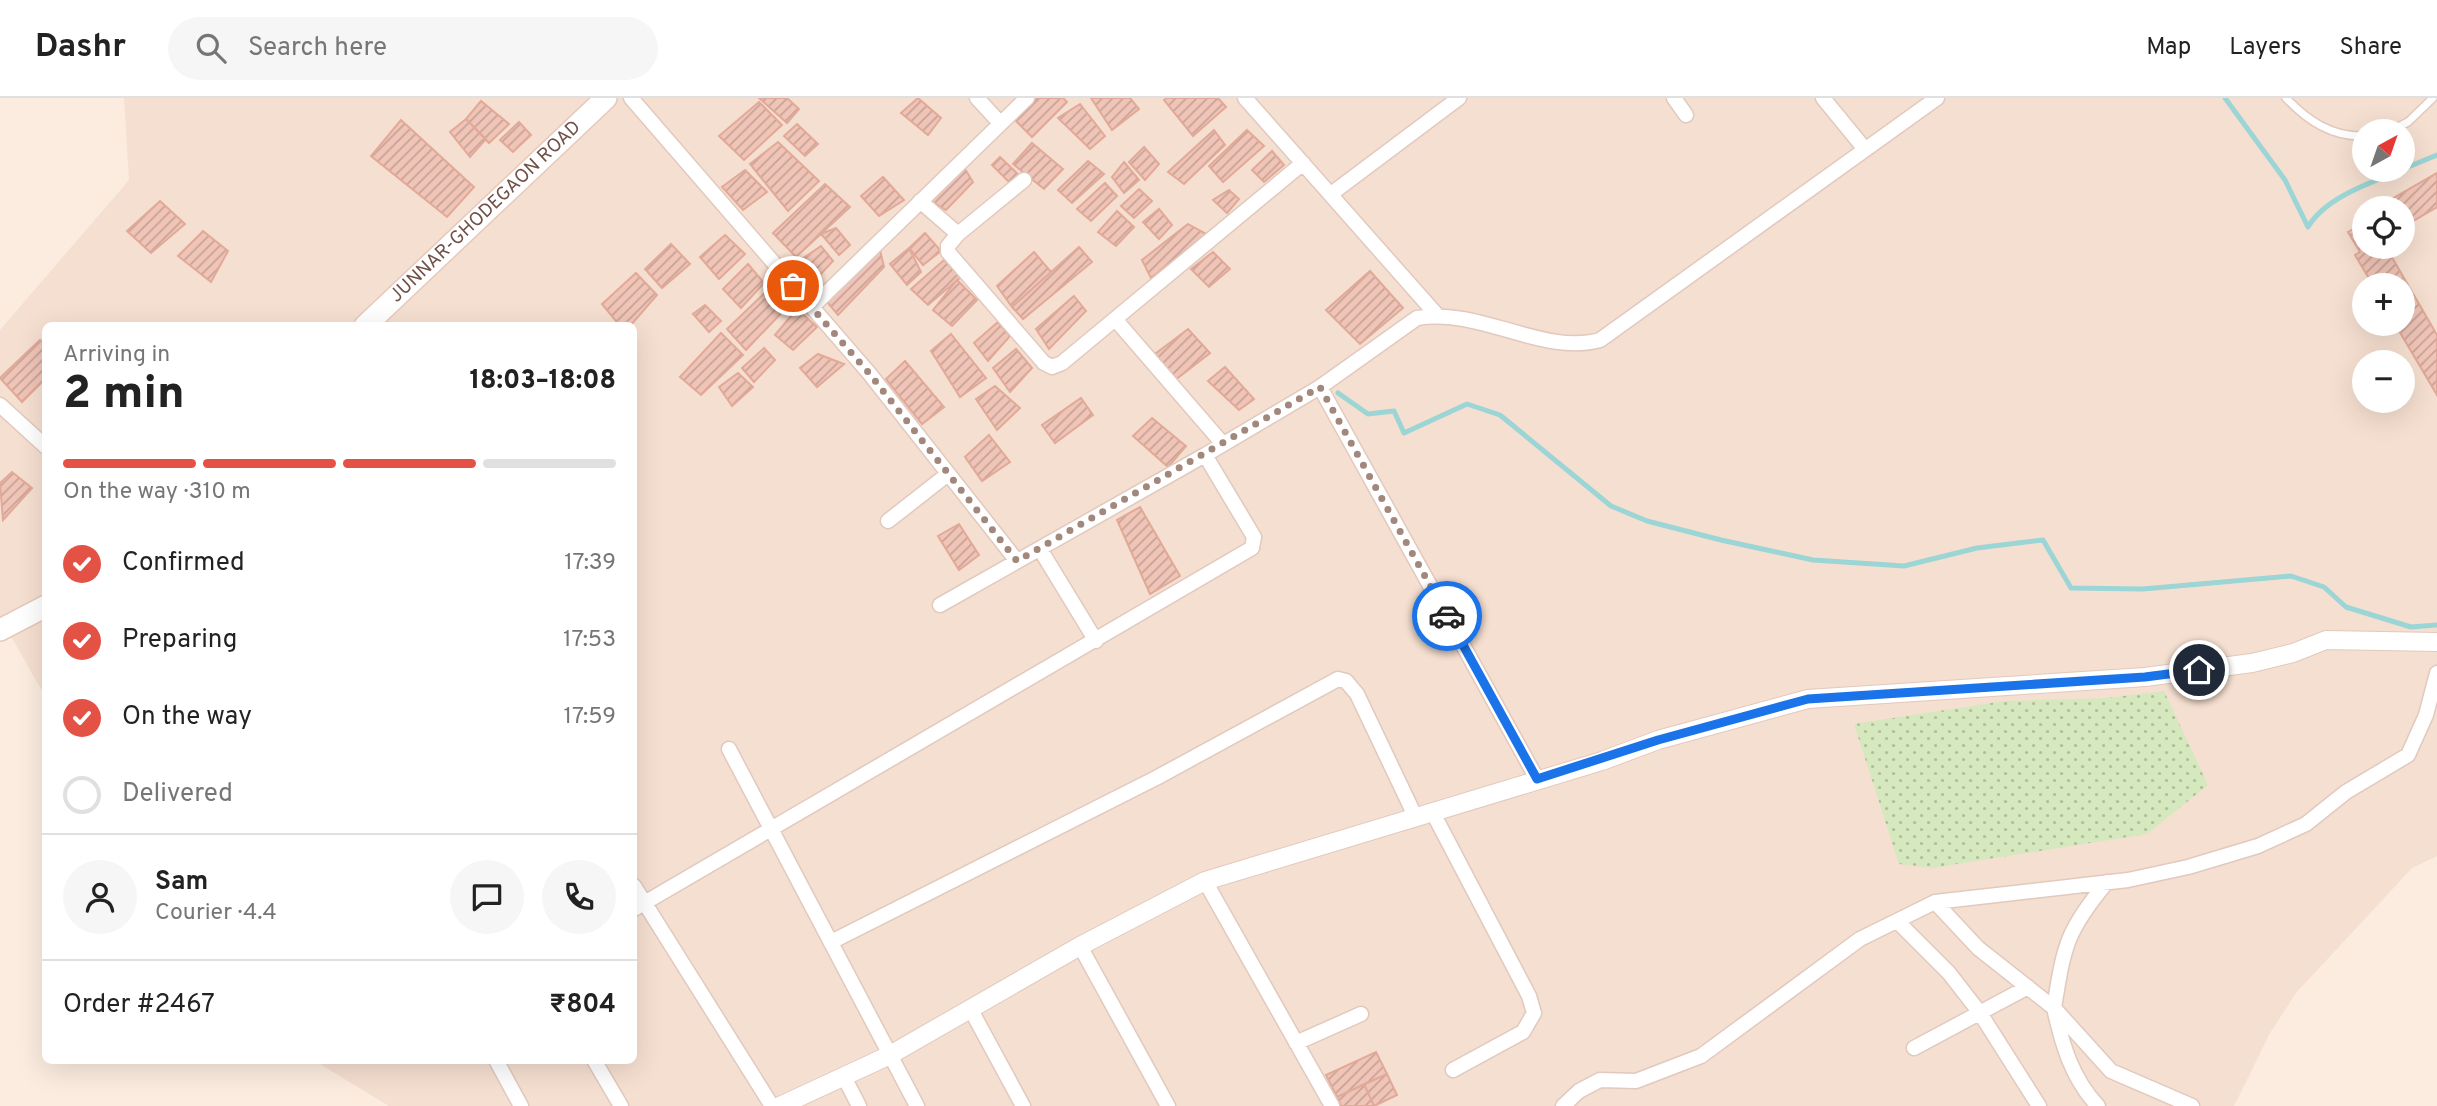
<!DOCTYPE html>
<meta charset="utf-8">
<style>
:root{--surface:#fff;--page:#f6f6f6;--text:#222;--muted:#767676;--line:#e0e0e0;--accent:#e45145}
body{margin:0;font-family:Overpass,sans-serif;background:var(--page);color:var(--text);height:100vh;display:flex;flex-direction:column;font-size:26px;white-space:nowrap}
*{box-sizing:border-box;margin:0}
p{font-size:23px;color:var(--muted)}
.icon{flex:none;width:38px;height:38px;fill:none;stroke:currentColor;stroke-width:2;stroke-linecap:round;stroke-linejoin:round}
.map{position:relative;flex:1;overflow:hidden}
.sheet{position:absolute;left:42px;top:224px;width:595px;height:742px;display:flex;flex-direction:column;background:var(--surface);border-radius:10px;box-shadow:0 7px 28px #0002}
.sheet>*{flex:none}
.needle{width:46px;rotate:40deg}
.controls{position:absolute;left:2352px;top:21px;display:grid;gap:14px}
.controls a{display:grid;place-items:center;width:63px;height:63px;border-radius:50%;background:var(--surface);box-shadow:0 7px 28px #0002;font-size:35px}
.pin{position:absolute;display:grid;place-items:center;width:60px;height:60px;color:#fff;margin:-30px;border:4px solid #fff;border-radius:50%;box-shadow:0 2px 7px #0007}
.courier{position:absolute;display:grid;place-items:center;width:70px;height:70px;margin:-35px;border:5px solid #1a73e8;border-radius:50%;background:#fff;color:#222;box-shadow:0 2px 9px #0007}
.headline em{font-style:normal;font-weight:800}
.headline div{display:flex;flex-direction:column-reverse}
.headline{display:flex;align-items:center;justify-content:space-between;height:119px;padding:0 21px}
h1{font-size:46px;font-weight:800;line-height:52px}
.bar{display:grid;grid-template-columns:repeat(4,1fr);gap:10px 7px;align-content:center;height:84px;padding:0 21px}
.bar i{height:9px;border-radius:5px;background:var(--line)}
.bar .current{background:var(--accent)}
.bar p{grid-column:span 4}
.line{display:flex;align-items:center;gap:18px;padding:0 21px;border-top:2px solid var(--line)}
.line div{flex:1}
.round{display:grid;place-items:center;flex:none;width:74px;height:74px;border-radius:37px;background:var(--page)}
ol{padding:0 21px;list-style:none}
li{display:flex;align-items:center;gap:21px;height:77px}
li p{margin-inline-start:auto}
li .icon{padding:7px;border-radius:50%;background:var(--accent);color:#fff;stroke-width:4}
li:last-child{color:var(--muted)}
li i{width:38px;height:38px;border:4px solid var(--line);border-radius:50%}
header{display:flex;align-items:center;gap:42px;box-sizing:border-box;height:98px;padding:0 35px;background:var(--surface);border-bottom:2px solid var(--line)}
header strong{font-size:33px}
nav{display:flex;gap:38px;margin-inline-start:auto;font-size:24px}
.search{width:490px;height:63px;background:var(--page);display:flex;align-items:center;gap:18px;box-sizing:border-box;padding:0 24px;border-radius:38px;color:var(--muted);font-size:26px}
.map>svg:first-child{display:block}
.residential{fill:#f5dfd0;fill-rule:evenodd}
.grass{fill:url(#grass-dots)}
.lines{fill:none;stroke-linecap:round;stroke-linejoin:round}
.stream{stroke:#9bd5d5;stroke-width:5}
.building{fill:url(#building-hatch);stroke:#e2a998;stroke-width:2}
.service-casing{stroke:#e1c9be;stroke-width:10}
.minor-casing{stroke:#e1c9be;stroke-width:17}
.tertiary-casing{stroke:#e1c9be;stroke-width:20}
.secondary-casing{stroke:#e6c9bb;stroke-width:24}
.service{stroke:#fff;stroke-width:7}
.minor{stroke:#fff;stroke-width:14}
.tertiary{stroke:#fff;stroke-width:18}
.secondary{stroke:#fff;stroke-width:21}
.done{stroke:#a1877c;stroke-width:7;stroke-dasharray:0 12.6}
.route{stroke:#1a73e8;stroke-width:9}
.labels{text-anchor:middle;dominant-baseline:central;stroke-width:6;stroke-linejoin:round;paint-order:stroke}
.street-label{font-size:19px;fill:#705047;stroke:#fff0e4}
</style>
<header>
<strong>Dashr</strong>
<div class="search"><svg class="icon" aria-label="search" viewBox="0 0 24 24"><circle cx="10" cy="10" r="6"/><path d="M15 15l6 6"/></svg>Search here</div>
<nav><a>Map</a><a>Layers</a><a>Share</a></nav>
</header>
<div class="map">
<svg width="2437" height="1008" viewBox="0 0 2437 1008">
<defs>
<pattern id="grass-dots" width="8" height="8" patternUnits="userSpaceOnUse" patternTransform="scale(1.75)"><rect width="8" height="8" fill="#d5e8be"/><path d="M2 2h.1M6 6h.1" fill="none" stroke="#b1be9c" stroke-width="1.8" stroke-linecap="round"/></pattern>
<pattern id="building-hatch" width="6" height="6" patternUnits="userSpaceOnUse" patternTransform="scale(1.75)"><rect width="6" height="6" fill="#f0c5b7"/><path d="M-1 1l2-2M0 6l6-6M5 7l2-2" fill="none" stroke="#c7a297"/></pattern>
</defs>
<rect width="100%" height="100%" fill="#fbecdf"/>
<path class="residential" d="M124,0H2437V758L2412,770L2296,895L2270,935L2234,1008H389L315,963L634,962V228H46L45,598L0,519V232L129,82ZM2364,33H2403V72H2364ZM2364,110H2403V149H2364ZM2364,187H2403V226H2364ZM2364,264H2403V303H2364Z"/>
<path class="grass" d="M2164,593L2208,687L2147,736L1932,770L1899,766L1854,626L2004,603L2107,600Z"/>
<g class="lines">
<path class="stream" d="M2225,0L2285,82L2308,129C2326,99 2370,85 2402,72
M2403,71L2437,57
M1338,295L1368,316L1394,313L1404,335L1467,306L1500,317L1611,408L1647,423L1721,442L1813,462L1904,468L1977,450L2043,442L2071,490L2143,491L2291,478L2324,489L2346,509L2411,529L2437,527"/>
</g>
<path class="building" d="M759,0H787L799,11L787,25Z
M918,0L941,20L928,37L901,15Z
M1037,0H1063L1067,4L1032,39L1014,21Z
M1091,0H1130L1139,11L1112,32Z
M1167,0H1218L1226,9L1193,38L1164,2Z
M481,3L509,26L489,45L466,21Z
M759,4L782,27L744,62L719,38Z
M1080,6L1105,38L1090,51L1058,20Z
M466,21L486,41L470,59L450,34Z
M401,22L474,89L447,119L371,58Z
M519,24L531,37L513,54L500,42Z
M797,26L818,46L805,58L784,38Z
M1214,32L1225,47L1184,86L1168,74Z
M1247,32L1264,48L1223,84L1209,68Z
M778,44L819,83L788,113L750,66Z
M1032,45L1063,71L1044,91L1013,66Z
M1144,49L1159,66L1145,82L1129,64Z
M1272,53L1284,67L1264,84L1252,72Z
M1000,59L1024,82L1008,83L992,67Z
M1088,63L1104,76L1072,105L1058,92Z
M1124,64L1139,82L1124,95L1112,79Z
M965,71L973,84L946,112L925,99Z
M745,72L767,94L743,112L722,89Z
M2437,75V109L2403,129V110H2376Z
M883,79L904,102L879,118L861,98Z
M1105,85L1117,98L1091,123L1077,111Z
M825,86L850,109L796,159L773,135Z
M1139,91L1152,103L1134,120L1121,108Z
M1229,92L1239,101L1227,115L1213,102Z
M160,103L185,126L151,155L127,133Z
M1159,111L1172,127L1159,141L1143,124Z
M1117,113L1134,129L1116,148L1098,134Z
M2364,125V149H2386L2437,237V297L2395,226H2403V187H2373L2355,157L2360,154L2348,134Z
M1188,126L1206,136L1151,180L1142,162Z
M836,130L850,147L839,157L821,136Z
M203,133L228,153L211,184L178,158Z
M925,135L941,153L923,167L909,150Z
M725,137L745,156L719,181L700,159Z
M671,146L690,166L662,190L645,171Z
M821,148L833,163L807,191L790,169Z
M1079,149L1092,164L1023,221L1012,209Z
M909,150L921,174L907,187L890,166Z
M880,152L884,169L838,217L822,198Z
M1034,154L1051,174L1012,209L997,188Z
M1213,154L1230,171L1209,189L1191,171Z
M944,162L961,179L928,207L911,191Z
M748,166L764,185L741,210L723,191Z
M1370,173L1403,210L1360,246L1326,212Z
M636,175L657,197L630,228H620L602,206Z
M957,182L977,202L952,228L933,212Z
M773,187L789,207L746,252L727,231Z
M1074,198L1086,213L1049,251L1036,231Z
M705,207L721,223L709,234L693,216Z
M797,211L817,229L793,252L775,237Z
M998,224L1010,238L988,263L974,245Z
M1188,231L1210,255L1175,282L1155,256Z
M721,235L743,257L701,297L680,279Z
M951,236L986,280L960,299L931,253Z
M40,242L46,248V280L22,304L0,280Z
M764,250L775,262L754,284L742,270Z
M1016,251L1032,270L1010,294L993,270Z
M818,256L844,266L817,289L800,270Z
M905,263L944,309L922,326L886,281Z
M1225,269L1254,301L1239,312L1208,283Z
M738,275L753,289L732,308L719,289Z
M995,288L1020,310L997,332L976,301Z
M1081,300L1093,317L1055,345L1042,327Z
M1152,320L1186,348L1168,369L1133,338Z
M989,337L1010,364L982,383L965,359Z
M12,374L32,390L3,422L0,385Z
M1140,409L1180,478L1150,496L1117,422Z
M959,426L979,457L959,472L938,438Z
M1376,954L1387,976L1337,999L1326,977Z
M1387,976L1397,997L1374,1008L1364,986Z
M1364,986L1374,1008H1341L1337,999Z"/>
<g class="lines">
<defs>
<path id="service" d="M2286,0C2308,23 2332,39 2364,38
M2390,33L2408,24L2433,0"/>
<path id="minor" d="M631,0L869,275L1017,463
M977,0L1000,25
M1245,0L1436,216
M1674,0L1686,17
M1823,0L1864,50
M1331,96L1459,0
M920,103L958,136L948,148V154L1044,265L1052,269L1062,265L1303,65
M958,136L1024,82
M812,209L1027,0
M1115,221L1223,346
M1320,289L1537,681
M0,307L46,349
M888,423L948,376
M1040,451L1096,543
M940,507L1205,357
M729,651L917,1008
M1433,715L1529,898L1534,915L1523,934L1453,972
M1205,783L1332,1008
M2107,784C2066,833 2064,848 2054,910L2111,973L2192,1008
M634,788L772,1008
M1935,804L1978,850L2054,910C2062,946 2072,981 2098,1008
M634,811L1252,450L1254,439L1205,357L1320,289L1417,220C1479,209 1543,258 1600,242L1937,0
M1897,823L1949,875L1980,915L2039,1008
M831,844L1156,680L1338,581L1346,583L1357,596L1416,720
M1080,848L1168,1008
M971,912L1023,1008
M1296,945L1361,916
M1914,950L2028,889
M496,962L521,1008
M594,962L621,1008
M844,979L859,1008
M1563,1008L1579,993L1600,982L1636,983L1701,958L1860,841L1935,804L2128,782L2188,769L2258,748L2306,726L2346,694L2408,657L2426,617L2437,575"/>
<path id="tertiary" d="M780,1008L890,957L1080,848L1205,783L1602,663L1658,642L1808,601L2145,579L2252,565L2293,555L2326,542L2437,544"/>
<g id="secondary">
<path id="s1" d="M365,228L606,0"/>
<path d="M0,532L46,508"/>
</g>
</defs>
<use href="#service" class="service-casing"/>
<use href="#minor" class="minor-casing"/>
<use href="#tertiary" class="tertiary-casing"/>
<use href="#secondary" class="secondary-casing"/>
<use href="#service" class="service"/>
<use href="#minor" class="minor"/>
<use href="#tertiary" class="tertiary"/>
<use href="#secondary" class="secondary"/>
</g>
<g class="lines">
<path class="done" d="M793,188L869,275L1017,463L1320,289L1447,518"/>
<path class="route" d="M1447,518L1537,681L1658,642L1808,601L2145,579L2199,572"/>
</g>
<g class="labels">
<g class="street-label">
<text stroke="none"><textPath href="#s1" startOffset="166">JUNNAR-GHODEGAON ROAD</textPath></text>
</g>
</g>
</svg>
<div class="controls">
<a><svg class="needle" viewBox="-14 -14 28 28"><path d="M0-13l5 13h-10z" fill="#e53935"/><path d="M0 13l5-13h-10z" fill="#767676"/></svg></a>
<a><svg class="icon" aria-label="locate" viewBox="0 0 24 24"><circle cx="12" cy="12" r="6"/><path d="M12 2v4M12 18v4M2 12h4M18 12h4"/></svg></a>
<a>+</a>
<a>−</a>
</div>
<div class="pin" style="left:793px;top:188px;background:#ea580c"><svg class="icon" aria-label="bag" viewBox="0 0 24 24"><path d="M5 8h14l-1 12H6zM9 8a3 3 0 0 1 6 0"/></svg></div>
<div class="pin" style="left:2199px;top:572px;background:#1f2937"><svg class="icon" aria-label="home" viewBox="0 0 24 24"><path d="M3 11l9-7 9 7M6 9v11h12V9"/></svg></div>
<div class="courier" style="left:1447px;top:518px"><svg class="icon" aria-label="car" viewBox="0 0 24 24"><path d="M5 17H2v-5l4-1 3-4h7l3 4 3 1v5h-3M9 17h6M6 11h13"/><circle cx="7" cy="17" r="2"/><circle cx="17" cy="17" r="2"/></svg></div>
<section class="sheet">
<div class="headline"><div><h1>2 min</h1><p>Arriving in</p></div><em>18:03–18:08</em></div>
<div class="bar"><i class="current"></i><i class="current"></i><i class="current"></i><i></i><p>On the way · 310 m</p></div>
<ol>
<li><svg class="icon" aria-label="check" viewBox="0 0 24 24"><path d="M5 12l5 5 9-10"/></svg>Confirmed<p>17:39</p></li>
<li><svg class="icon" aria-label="check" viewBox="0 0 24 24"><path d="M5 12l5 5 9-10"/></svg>Preparing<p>17:53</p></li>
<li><svg class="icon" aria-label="check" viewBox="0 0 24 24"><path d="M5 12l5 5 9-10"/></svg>On the way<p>17:59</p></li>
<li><i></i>Delivered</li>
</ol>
<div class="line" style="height:126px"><a class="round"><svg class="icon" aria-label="person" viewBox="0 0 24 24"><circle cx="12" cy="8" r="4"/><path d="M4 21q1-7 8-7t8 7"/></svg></a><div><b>Sam</b><p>Courier · 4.4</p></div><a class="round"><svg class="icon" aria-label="chat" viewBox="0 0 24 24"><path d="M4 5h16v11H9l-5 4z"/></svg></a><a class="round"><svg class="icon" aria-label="phone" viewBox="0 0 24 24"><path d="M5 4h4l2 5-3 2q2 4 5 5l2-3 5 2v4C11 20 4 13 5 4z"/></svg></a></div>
<div class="line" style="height:91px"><div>Order #2467</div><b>₹804</b></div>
</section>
</div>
